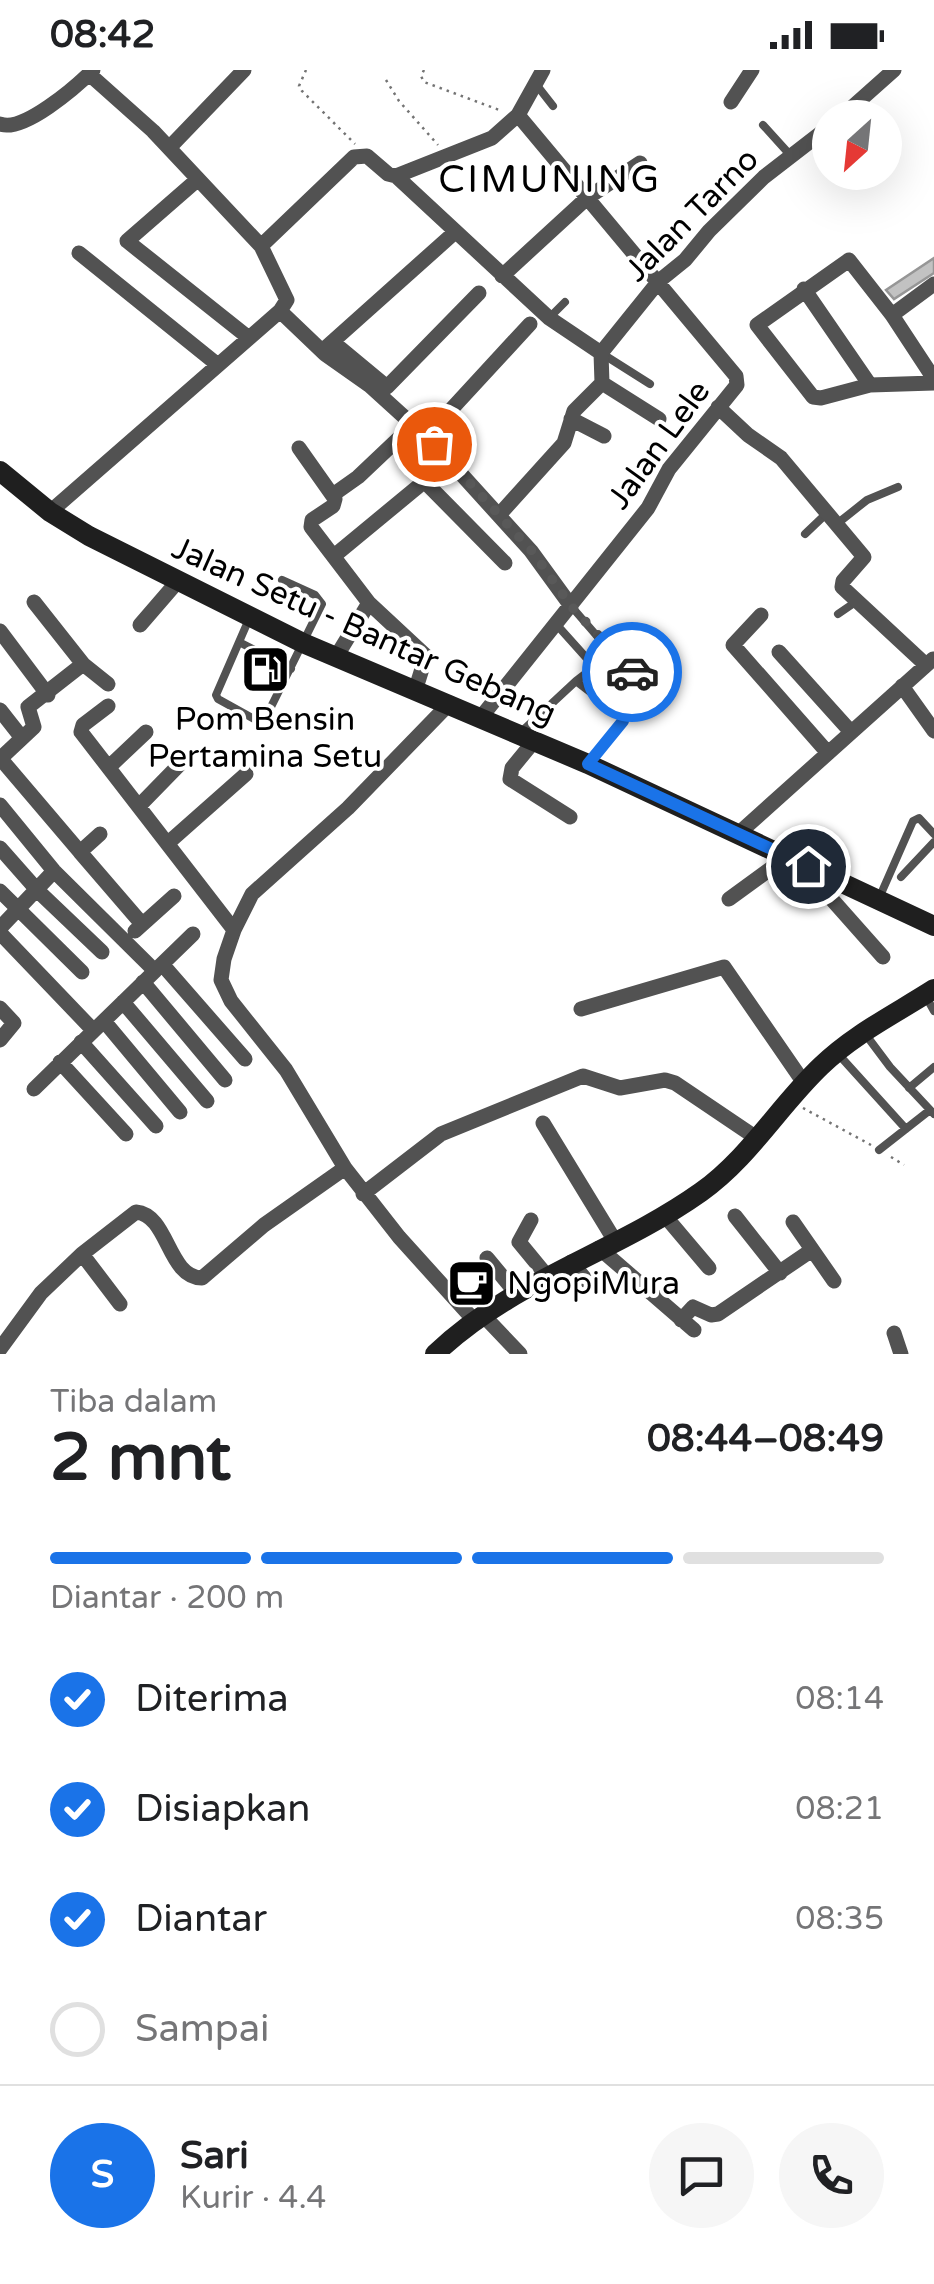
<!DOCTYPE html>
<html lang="id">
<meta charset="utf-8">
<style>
:root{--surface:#fff;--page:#f6f6f6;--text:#202124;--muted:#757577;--line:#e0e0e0;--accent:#1a73e8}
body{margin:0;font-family:"Varela Round",sans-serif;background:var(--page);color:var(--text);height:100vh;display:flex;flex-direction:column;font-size:38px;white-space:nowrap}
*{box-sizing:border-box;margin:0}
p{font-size:32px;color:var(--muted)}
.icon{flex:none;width:55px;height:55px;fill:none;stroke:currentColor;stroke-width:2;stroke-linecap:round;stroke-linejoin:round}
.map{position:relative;height:1284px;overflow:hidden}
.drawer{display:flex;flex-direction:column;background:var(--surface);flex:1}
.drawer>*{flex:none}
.needle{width:65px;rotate:207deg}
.fabs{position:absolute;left:812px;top:30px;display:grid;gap:20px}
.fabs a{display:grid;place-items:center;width:90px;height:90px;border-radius:50%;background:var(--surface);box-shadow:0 10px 40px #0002;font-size:50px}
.pin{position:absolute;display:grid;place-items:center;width:85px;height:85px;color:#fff;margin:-42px;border:5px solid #fff;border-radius:50%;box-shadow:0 2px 10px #0007}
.courier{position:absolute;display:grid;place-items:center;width:100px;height:100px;margin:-50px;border:8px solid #1a73e8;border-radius:50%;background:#fff;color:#222;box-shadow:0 2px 12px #0007}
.overview em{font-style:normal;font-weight:700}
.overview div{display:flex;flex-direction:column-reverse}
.overview{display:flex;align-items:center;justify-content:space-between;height:170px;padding:0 50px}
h1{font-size:65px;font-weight:700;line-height:75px}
.bar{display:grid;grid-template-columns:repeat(4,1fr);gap:15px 10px;align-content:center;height:120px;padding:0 50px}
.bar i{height:12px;border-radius:8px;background:var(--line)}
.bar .current{background:var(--accent)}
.bar p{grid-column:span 4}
.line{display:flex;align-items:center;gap:25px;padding:0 50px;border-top:2px solid var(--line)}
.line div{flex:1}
.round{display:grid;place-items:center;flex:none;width:105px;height:105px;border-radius:52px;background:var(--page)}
ol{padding:0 50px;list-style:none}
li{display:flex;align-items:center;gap:30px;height:110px}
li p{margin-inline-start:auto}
li .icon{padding:10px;border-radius:50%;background:var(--accent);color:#fff;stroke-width:4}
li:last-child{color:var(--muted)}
li i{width:55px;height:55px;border:5px solid var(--line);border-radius:50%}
.status{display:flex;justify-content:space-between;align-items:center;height:70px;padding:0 50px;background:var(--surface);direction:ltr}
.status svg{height:28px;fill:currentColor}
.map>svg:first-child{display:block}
.building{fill:#c2c2c2;stroke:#969696;stroke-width:2.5}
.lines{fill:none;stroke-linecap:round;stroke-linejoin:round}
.path{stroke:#747474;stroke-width:2.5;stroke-dasharray:2.5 5;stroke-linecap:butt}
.lane{stroke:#525252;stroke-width:8}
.street{stroke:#525252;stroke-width:15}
.secondary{stroke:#1f1f1f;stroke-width:20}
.done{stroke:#595959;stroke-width:10;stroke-dasharray:0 18}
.route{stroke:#1a73e8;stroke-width:12}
.labels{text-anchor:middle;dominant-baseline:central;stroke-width:8;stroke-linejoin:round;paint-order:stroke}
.street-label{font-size:32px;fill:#000;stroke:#fff}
.poi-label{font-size:32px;fill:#000;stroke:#fff}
.quarter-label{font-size:38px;letter-spacing:2.5px;fill:#000;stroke:#fff}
</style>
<div class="status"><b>08:42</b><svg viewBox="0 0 49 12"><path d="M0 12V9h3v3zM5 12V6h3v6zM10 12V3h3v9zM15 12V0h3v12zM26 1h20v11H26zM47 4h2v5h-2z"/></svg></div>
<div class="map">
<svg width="934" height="1284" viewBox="0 0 934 1284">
<rect width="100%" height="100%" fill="#fff"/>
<path class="building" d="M934,188V203L894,229L886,220Z"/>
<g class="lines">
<path class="path" d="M306,0L299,16L302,21L355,74
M424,0L421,6L424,12L502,41
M386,10L399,31L438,75
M803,1038L871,1075
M891,1087L904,1095"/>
<path class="lane" d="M535,13L553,36
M763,55L792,87
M549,248L565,232
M601,283L650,314
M838,453L867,430L898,417
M805,464L826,444
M571,536L616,588L668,628
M838,544L857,531
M249,549L216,625L218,629L256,650L267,645L322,534L315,525L282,510
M556,554L591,593L589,601L576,611
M239,572L291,599
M613,638L638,608
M520,663L576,611L624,648L588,694
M901,807L934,772
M880,826L913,751L919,748L934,764
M925,925L934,941
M866,965L890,997L934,1044
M839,985L906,1059
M909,1018L934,997
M879,1080L930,1040"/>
<path class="street" d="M731,32L752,0
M840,48L894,0
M0,54C23,63 76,17 93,0
M169,78L244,0
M396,106L492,68L518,45L543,0
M197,110L127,171L249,268
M261,176L354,87L367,86L388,104L396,106L549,248L601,283
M79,183L218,295
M502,206L587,128L640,93
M804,219L870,315
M280,241L325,284L369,315L434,374L531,481L571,536
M892,245L934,214
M340,278L387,317
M322,281L454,163
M601,283L659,211L685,190L709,161L764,107L830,56
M934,309L892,245L849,190L757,255L813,327L821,328L870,315L934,313
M602,313L659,349
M387,317L479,223
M718,337L748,365L781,388L864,487L843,511L842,517L926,595
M419,346L435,357L530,254
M571,349L604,366
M299,378L335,429L333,436L312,450L311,457L369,533L336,587
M424,411L505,493
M334,424L358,407L414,354
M50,442L280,241L287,230L261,176L153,61L89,4
M499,445L564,373L574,341L602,313L601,283
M334,486L449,391
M34,532L83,594L108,614
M369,533L426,586L416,618
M761,545L733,575L828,683
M140,555L178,511
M0,561L48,625
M779,582L851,662
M902,616L934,661
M108,636L83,655L81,662L234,860
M0,640L22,668
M482,646L648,438L669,399L737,315L736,306L518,45
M535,670L512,698L510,709L570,747
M2,687L34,657L28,637L83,594
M0,688L80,782L100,764
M109,697L146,662
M0,735L54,801L155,901L34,1019
M139,736L179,695
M739,763L933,589
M168,773L246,704
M0,778L38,821L102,882
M80,782L142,854
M810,798L820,816L883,887
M0,821L82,902
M729,829L788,786
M0,858L54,801
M135,861L174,826
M0,863L92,959
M162,894L245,989
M158,898L193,864
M143,912L225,1010
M123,932L207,1031
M0,938L14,953L0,970
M581,939L724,897L804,1013
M104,951L180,1042
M81,972L156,1056
M60,992L126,1064
M543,1053L615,1171
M345,1098L286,1000L231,931L221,910L224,889L234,860L252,824L348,738L450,633
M363,1124L441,1064L583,1006L620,1018L665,1010L675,1013L758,1069
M665,1146L709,1198
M735,1146L780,1203
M531,1150L519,1172L547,1206
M793,1152L834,1211
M599,1178L694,1260
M82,1184L120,1234
M487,1188L516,1223
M571,1192L592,1217
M482,1244L520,1284
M681,1250L693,1237L711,1245L718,1244L812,1180
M894,1263L901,1284
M0,1279L41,1223L82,1184L136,1142C169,1145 167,1207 202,1208L264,1155L345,1098L399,1167L473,1249"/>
<path class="secondary" d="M0,401L50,442L89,466L303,573L588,694L934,856
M435,1284C512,1210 615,1183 701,1122C749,1088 779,1036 821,996C854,964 895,944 934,919"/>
</g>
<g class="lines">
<path class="done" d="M434,374L532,481L571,536L632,602"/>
<path class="route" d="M632,602L638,608L613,638L623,645V651L588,694L808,796"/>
</g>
<defs>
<symbol id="fuel-square" viewBox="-11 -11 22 22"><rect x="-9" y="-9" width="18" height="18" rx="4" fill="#000" stroke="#fff"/><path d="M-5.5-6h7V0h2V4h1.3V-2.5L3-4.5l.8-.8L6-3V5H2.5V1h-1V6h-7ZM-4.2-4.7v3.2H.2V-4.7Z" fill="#fff"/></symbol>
<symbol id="cafe-square" viewBox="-11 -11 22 22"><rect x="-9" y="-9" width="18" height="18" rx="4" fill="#000" stroke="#fff"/><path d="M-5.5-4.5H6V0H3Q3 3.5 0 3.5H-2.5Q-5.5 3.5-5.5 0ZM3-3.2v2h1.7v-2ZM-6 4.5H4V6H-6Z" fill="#fff"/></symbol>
</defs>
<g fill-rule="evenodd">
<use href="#fuel-square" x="238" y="572" width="55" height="55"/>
<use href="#cafe-square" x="444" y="1186" width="55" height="55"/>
</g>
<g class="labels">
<g class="street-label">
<text transform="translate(692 145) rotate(-45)">Jalan Tarno</text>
<text transform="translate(659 375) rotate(-54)">Jalan Lele</text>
<text transform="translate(364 561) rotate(24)">Jalan Setu - Bantar Gebang</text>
</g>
<g class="poi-label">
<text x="265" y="650">Pom Bensin<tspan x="265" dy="37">Pertamina Setu</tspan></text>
<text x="507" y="1214" text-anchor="start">NgopiMura</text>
</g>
<g class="quarter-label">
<text x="550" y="110">CIMUNING</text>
</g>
</g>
</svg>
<div class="fabs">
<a><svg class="needle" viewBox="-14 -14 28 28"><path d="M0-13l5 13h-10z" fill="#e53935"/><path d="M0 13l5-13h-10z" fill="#757577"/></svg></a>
</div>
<div class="pin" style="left:434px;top:374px;background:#ea580c"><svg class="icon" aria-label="bag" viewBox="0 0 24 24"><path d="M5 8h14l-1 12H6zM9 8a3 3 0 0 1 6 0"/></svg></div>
<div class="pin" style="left:808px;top:796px;background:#1f2937"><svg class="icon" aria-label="home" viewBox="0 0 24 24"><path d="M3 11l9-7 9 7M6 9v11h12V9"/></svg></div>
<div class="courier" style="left:632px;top:602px"><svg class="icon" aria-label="car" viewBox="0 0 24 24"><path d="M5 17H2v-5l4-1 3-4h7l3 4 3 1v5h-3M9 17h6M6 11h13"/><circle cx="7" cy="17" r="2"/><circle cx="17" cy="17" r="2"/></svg></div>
</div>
<section class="drawer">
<div class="overview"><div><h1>2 mnt</h1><p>Tiba dalam</p></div><em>08:44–08:49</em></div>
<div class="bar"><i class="current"></i><i class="current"></i><i class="current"></i><i></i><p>Diantar · 200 m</p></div>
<ol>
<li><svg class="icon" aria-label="check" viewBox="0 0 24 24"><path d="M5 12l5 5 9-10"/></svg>Diterima<p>08:14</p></li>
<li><svg class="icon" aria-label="check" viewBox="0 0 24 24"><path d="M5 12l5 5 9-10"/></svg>Disiapkan<p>08:21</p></li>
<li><svg class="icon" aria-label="check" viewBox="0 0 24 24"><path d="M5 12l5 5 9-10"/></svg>Diantar<p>08:35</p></li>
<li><i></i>Sampai</li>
</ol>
<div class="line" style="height:180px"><b class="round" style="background:var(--accent);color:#fff">S</b><div><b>Sari</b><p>Kurir · 4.4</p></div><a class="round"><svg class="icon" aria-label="chat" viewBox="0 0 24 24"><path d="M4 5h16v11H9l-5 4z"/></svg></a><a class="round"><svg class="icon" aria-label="phone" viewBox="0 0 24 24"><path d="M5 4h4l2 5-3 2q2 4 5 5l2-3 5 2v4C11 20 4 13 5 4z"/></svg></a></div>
</section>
